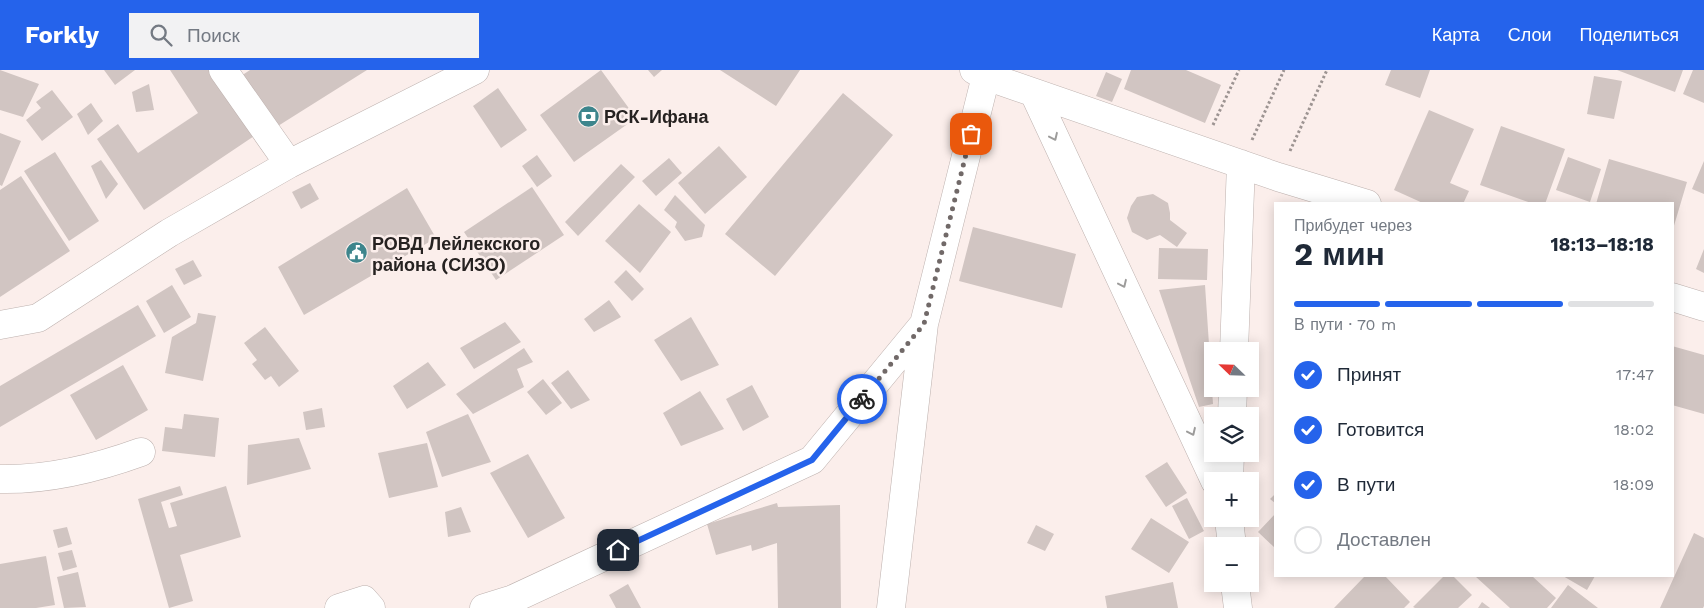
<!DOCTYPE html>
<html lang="ru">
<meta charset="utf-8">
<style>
:root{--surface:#fff;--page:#f2f2f3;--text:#1f2937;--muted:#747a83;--line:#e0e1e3;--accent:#2563eb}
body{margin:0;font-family:"Work Sans",sans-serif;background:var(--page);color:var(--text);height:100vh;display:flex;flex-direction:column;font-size:19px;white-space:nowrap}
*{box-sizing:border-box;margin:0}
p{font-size:16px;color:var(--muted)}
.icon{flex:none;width:28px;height:28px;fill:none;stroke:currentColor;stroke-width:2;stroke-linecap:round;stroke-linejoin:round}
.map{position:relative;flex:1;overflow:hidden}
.side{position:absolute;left:1274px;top:132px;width:400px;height:375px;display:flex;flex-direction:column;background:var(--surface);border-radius:0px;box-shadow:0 2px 12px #0003}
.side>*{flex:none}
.needle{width:32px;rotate:293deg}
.buttons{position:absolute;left:1204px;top:272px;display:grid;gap:10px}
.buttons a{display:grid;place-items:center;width:55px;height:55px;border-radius:0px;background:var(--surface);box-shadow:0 2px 12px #0003;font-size:25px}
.pin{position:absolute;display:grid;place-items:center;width:42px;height:42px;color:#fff;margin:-21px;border-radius:10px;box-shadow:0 2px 8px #0006}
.courier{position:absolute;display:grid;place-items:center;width:50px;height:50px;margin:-25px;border:4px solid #2563eb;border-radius:50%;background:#fff;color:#222;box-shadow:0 1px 6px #0007}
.overview em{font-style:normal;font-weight:700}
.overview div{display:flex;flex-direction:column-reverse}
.overview{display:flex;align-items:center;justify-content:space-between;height:85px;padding:0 20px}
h1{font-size:32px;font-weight:700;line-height:38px}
.bar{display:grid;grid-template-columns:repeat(4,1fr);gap:8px 5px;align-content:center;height:60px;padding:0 20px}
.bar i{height:6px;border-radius:4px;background:var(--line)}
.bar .current{background:var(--accent)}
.bar p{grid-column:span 4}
ol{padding:0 20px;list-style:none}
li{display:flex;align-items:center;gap:15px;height:55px}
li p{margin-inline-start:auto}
li .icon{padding:5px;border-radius:50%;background:var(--accent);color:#fff;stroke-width:4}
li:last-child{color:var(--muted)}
li i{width:28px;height:28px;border:2px solid var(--line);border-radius:50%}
header{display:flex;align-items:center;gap:30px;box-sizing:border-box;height:70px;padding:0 25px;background:var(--accent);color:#fff}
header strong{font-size:24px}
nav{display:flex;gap:28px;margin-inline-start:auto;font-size:18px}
.search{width:350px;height:45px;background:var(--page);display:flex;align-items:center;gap:12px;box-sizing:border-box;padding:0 18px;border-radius:0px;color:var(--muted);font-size:19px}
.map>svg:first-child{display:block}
.building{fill:#d1c5c2}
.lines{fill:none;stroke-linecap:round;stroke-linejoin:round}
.minor-casing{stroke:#bdb1ae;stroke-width:29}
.path{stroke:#9d9492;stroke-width:3;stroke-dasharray:2.5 2.5;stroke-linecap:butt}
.minor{stroke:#fff;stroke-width:28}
.oneway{stroke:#9d9c9b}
.done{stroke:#716968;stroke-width:5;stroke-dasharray:0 9}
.route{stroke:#2563eb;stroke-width:6}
.labels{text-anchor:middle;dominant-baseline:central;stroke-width:5;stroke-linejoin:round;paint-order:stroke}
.poi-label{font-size:18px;font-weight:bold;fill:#262221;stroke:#fbeeeb;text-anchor:start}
</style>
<header>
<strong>Forkly</strong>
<div class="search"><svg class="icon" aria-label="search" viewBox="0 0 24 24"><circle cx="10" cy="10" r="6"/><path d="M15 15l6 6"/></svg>Поиск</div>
<nav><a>Карта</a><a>Слои</a><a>Поделиться</a></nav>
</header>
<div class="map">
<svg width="1704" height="538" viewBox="0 0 1704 538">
<rect width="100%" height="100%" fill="#fbeeeb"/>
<path class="building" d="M0,0L39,14L23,47L0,40Z
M104,0H135L115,15Z
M170,0H215L257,64L144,140L97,69L118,54L138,83L198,43Z
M250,0H367L270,61L238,8Z
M601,0L636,48L574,92L540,45Z
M648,0H662L654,7Z
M720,0H800L776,36Z
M1131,0H1186L1221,15L1205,53L1124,19Z
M1391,0H1430L1420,28L1385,15Z
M1617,0H1683L1675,22Z
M1693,0H1704V33L1683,24Z
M1106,2L1122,9L1112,32L1096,26Z
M1594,6L1622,11L1614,49L1587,44Z
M149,14L154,40L136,42L132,22Z
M498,18L527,60L501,78L473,36Z
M52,20L73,47L42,71L26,50L41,38L36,32Z
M843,23L893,65L775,206L725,164Z
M91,33L103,51L88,65L77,44Z
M1429,40L1474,59L1450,113L1469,121L1463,134H1425L1394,120Z
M1501,56L1565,79L1545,134H1534L1480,115Z
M0,63L21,71L2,116L0,115Z
M719,76L747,107L705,144L678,113Z
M55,82L99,151L69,171L24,101Z
M537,85L552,106L537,117L522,96Z
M1568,87L1601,99L1590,132L1556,120Z
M669,88L682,103L656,126L642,111Z
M1609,89L1687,112L1673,159L1672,134H1596Z
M101,90L118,114L106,129L91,96Z
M1704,91V124L1692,119Z
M621,94L635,107L578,166L565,152Z
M21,106L70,181L0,227V120Z
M310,113L319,129L301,139L292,122Z
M532,117L564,165L496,210L464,162Z
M407,118L436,168L304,245L278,197Z
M1153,124L1168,133L1170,143V150L1187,163L1177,177L1160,165L1147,170L1132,162L1127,148L1131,136L1137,127Z
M675,125L705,155L702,167L685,171L675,157L677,152L664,140Z
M639,134L671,162L640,203L605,171Z
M973,157L1076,184L1062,238L959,211Z
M1159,178L1208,179L1207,210L1158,209Z
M1704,179V203L1696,199Z
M193,190L202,206L184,215L175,199Z
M626,200L644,219L632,231L614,212Z
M172,215L191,247L164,263L146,231Z
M1205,215L1213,334L1199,337L1159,220Z
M609,230L621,247L594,262L584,249Z
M138,235L156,266L0,357V316Z
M198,243L216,246L203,311L165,303L172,267L196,253Z
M691,247L719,295L681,311L654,270Z
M505,252L521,272L474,299L460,278Z
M265,257L299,301L279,317L271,306L265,310L252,294L257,290L244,273Z
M1672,276L1704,285V344L1672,335Z
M524,278L533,292L517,299L524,317L473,344L456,324Z
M428,292L446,315L407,339L393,316Z
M123,295L148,340L96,370L70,325Z
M568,300L590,330L571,339L551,313Z
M543,309L562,333L546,345L527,322Z
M752,315L769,347L743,361L726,329Z
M700,321L724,359L681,376L663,343Z
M322,338L325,357L306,360L303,342Z
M184,344L219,348L215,387L162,381L165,357L182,359Z
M468,344L491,392L442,407L426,362Z
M299,368L311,399L247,415L248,375Z
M427,373L438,417L389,428L378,383Z
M528,384L565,448L528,468L490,403Z
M1167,392L1187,423L1166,437L1145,406Z
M180,416L183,425L161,432L169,458L177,456L170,433L226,416L241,467L180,485L193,531L169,538L138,429Z
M1275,424V433L1270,429Z
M1187,428L1204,461L1189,469L1172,436Z
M777,433L778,437L840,435L841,538H778L777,473L752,481L751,475L716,485L707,454Z
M461,437L471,462L448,467L445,442Z
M1275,444V478L1258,462Z
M1151,448L1189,472L1169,503L1131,479Z
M1036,455L1054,464L1045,481L1027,473Z
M67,457L72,474L58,478L53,460Z
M1694,463L1704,468V536L1703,538H1660Z
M72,480L77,497L63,501L58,483Z
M46,486L55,535L36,538H0V494Z
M78,502L86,537L64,538L57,507Z
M1365,506H1385L1410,532L1404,538H1334Z
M1444,506H1453L1472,525L1458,538H1415L1413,537Z
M1475,506H1532L1556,528L1547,538H1510Z
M1563,506H1595L1587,520Z
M1173,512L1178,538H1107L1105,526Z
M628,514L641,538H616L609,525Z
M1568,515L1598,538H1551Z
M1482,532L1490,538H1478Z"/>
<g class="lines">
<defs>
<path id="minor" d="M223,0L289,94
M974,0L986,6L1278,107L1367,134
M1034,23L1215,411
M1672,227L1704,237
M0,255L38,248L169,163L289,94L475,0
M1234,281L1241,94
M1232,346L1233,319
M0,409C46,410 97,398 141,382
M1229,411L1230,384
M1229,449L1232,476
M1235,514L1238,538
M339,538L364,530L371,538
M484,538L513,529L812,390L924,254
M891,538L924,254L986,6"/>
</defs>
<use href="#minor" class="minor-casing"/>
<path class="path" d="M1213,55L1239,0
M1252,70L1284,0
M1290,81L1327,0"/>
<use href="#minor" class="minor"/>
</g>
<defs><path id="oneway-chevron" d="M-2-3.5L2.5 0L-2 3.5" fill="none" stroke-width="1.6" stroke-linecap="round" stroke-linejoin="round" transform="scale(1.25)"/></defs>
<g class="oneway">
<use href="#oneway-chevron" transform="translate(1054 67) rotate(65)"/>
<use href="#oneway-chevron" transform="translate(1123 214) rotate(65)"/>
<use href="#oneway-chevron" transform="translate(1192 362) rotate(65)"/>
</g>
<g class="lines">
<path class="done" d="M862,329L924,254L971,64"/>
<path class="route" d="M618,480L812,390L862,329"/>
</g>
<defs>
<symbol id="bank-disc" viewBox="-11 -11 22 22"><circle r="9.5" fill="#3d858c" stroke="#fbeeeb"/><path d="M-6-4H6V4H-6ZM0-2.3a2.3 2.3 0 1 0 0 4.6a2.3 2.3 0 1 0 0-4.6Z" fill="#fff"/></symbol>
<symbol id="civic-disc" viewBox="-11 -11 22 22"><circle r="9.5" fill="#3d858c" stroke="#fbeeeb"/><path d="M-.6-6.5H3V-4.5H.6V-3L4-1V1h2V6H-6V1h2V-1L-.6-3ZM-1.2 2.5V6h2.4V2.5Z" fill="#fff"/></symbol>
</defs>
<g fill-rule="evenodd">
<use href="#bank-disc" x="576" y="34" width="25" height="25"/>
<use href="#civic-disc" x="344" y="170" width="25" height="25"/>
</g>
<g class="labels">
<g class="poi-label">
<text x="604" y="46">РСК-Ифана</text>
<text x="372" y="173">РОВД Лейлекского<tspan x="372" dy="21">района (СИЗО)</tspan></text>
</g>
</g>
</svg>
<div class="buttons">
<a><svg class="needle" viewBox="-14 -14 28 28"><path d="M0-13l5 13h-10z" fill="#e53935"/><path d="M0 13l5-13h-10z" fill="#747a83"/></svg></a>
<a><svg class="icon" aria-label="layers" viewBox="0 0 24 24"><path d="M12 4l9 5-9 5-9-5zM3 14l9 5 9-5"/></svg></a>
<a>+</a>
<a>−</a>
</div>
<div class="pin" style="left:971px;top:64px;background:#ea580c"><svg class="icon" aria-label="bag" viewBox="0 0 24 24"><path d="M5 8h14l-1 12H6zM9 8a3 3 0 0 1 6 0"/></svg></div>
<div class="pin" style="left:618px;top:480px;background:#1f2937"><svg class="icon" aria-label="home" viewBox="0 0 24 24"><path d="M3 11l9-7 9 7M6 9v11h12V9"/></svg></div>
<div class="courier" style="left:862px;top:329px"><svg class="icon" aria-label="bike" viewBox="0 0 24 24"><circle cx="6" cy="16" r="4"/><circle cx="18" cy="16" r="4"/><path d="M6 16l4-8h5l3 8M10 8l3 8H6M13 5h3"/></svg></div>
<section class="side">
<div class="overview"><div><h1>2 мин</h1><p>Прибудет через</p></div><em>18:13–18:18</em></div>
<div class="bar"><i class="current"></i><i class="current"></i><i class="current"></i><i></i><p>В пути · 70 m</p></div>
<ol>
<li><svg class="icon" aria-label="check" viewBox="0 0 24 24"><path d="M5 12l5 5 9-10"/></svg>Принят<p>17:47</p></li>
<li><svg class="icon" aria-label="check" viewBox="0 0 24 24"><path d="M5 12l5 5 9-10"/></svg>Готовится<p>18:02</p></li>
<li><svg class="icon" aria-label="check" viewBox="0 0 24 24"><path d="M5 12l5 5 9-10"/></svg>В пути<p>18:09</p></li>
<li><i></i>Доставлен</li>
</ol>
</section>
</div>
